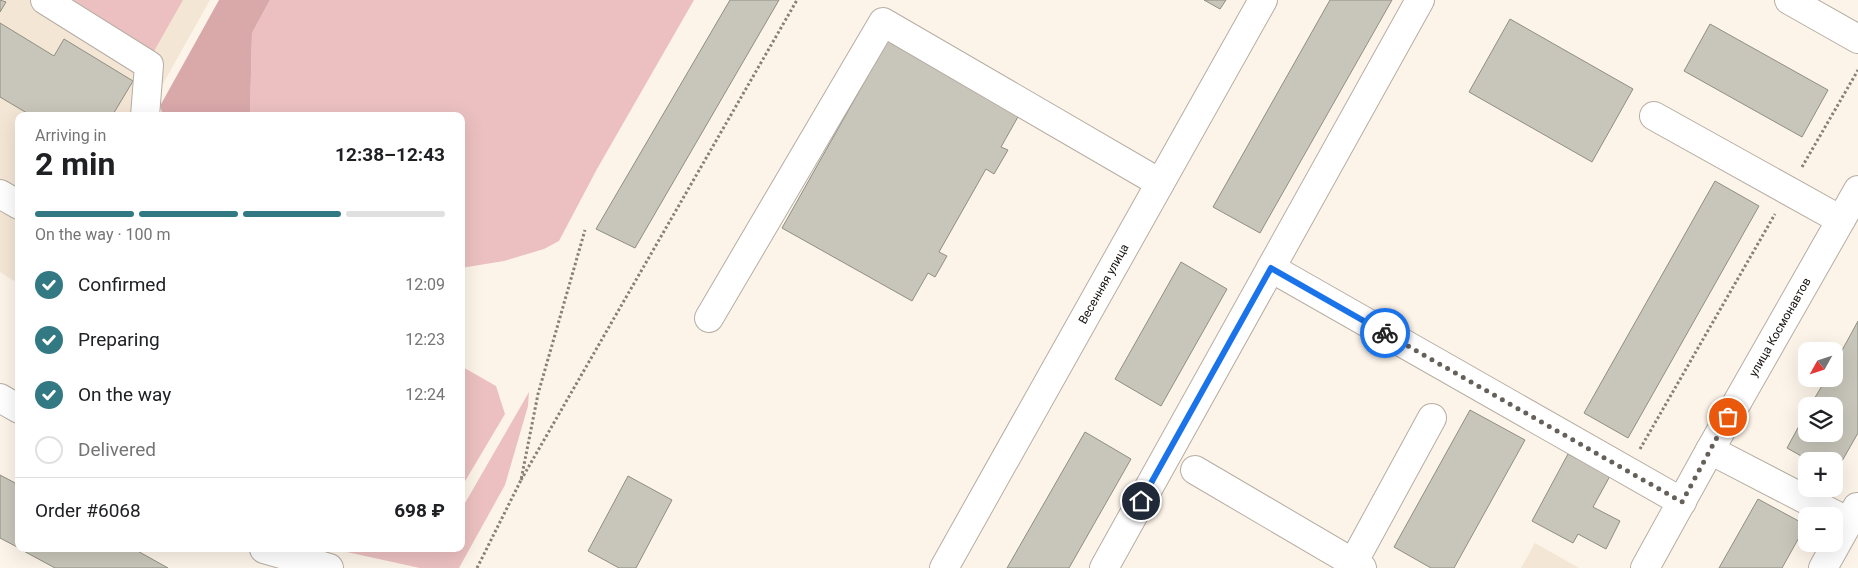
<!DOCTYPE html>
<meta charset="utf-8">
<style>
:root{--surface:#fff;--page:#f2f2f2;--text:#202124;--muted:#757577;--line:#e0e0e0;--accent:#327984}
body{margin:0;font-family:Roboto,sans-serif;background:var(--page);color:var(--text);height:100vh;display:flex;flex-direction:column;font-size:19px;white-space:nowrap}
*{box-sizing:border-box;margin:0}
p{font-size:16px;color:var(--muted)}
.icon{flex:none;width:28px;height:28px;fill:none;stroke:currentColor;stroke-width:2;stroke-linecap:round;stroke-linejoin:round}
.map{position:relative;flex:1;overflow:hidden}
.panel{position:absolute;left:15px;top:112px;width:450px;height:440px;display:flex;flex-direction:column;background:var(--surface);border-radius:10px;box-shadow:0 5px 20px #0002}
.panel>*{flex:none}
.needle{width:32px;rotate:230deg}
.buttons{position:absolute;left:1798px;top:342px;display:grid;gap:10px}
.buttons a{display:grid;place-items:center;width:45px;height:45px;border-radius:10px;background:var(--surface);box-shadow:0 5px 20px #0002;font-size:25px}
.pin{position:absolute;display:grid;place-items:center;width:42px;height:42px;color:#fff;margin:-21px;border:2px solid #fff;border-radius:50%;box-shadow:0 1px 5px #0007}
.courier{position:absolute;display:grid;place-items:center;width:50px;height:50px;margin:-25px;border:4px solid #1a73e8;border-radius:50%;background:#fff;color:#222;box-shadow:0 1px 6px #0007}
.summary em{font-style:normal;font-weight:700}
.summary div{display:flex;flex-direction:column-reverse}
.summary{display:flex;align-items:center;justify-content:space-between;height:85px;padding:0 20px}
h1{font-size:32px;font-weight:700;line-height:38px}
.bar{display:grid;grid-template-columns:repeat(4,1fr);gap:8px 5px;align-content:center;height:60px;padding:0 20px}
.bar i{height:6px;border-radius:4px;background:var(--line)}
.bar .on{background:var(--accent)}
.bar p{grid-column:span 4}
.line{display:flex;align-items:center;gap:12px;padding:0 20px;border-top:1px solid var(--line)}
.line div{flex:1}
ol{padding:0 20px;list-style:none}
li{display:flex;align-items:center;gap:15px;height:55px}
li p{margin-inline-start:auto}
li .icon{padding:5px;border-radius:50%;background:var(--accent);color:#fff;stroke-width:4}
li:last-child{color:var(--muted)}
li i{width:28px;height:28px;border:2px solid var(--line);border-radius:50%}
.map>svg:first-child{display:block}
.built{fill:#f3e6d5}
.green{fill:#ecc0c1}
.forest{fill:#d9a8a9}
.building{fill:#c8c6ba;stroke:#8f8e82}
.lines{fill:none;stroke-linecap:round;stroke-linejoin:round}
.minor-casing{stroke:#b6ada3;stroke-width:30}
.path{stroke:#868079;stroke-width:3;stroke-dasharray:2.5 2.5;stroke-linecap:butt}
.minor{stroke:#fff;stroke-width:28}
.done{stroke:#65605a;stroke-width:5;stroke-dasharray:0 9}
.route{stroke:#1a73e8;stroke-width:6}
.labels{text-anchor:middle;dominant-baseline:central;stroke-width:4;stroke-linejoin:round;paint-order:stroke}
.street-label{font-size:12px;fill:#13100d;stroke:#fff}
</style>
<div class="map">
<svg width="1858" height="568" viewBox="0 0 1858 568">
<rect width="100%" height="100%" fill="#fdf4e9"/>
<path class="built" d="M0,0H210L150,107L153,116H19V284L0,272Z
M1535,543L1579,568H1521Z"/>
<path class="green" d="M64,0H183L153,53Z
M270,0H694L597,169L559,241L544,249L504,261L461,268V116H252L250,113L252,33Z
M461,366L496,386L505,414L464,483L461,484Z
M529,392L528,406L505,485L459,568H420L333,549H461V510Z"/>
<path class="forest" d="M219,0H270L252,33L250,113L252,116H163L160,106Z"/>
<path class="building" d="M0,0L6,2L0,12Z
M730,0H779L635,248L596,229Z
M1204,0H1226L1220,9Z
M1330,0H1392L1260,233L1213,207Z
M1510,19L1633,89L1592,162L1469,92Z
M0,23L54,56L64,39L133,81L112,116H32L0,97Z
M1710,24L1828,90L1802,137L1684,71Z
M888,40L1019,115L1001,147L1008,150L994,174L986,169L939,252L947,256L935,277L928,273L912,301L782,228Z
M1715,181L1759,206L1628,438L1584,413Z
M1181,262L1227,289L1161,406L1115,379Z
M1858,321V433L1834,475V461H1810L1787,448L1806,413V434H1834V406H1810L1826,379H1834V365Z
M1470,410L1525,440L1454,568H1431L1394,547Z
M1085,432L1131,459L1069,568H1007Z
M1568,454L1610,476L1593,507L1620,521L1606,549L1578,534L1573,543L1532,521Z
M0,475L19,485V548L0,538Z
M628,476L672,500L636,568H619L588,551Z
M1758,499L1806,525L1782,568H1719Z
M20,549H134L168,568H55Z"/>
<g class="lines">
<defs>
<g id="minor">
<path d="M45,0L149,65L145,116"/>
<path d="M1789,0L1858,39"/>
<path d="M1654,116L1841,220"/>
<path d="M0,194L19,205"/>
<path d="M1271,268L1682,502"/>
<path d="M709,318L883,22L1160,183"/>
<path d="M0,398L19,409"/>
<path d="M1710,450L1849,522L1858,517"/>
<path d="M1195,470L1362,568"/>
<path d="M264,549L329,568"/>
<path d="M1353,563L1432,418"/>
<path id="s1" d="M944,568L1263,0"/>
<path d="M1104,568L1420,0"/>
<path id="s2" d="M1645,568L1710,450L1858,190"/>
<path d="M1823,568L1857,507"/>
</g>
</defs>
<use href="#minor" class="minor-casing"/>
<path class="path" d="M1802,167L1858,70
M1640,449L1775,214
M521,480L797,0
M477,568L521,480L538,394L585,230"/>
<use href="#minor" class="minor"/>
</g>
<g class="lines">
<path class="done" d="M1385,333L1682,502L1728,417"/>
<path class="route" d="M1141,501L1271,268L1385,333"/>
</g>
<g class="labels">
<g class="street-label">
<text stroke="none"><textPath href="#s1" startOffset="326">Весенняя улица</textPath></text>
<text stroke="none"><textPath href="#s2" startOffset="276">улица Космонавтов</textPath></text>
</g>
</g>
</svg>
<div class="buttons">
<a><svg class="needle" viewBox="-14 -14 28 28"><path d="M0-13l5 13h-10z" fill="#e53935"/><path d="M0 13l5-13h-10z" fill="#757577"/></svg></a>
<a><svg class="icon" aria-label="layers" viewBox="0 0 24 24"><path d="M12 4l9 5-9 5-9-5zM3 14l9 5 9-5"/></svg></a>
<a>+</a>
<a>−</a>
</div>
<div class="pin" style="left:1728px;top:417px;background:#ea580c"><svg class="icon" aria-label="bag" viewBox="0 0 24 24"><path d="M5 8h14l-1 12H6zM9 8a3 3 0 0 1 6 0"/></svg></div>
<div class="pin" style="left:1141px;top:501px;background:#1f2937"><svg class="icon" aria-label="home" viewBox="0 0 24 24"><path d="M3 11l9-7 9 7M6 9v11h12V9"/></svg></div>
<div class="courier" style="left:1385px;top:333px"><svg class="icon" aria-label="bike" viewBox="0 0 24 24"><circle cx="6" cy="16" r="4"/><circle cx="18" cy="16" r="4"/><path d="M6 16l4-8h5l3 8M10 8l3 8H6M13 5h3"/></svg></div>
<section class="panel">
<div class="summary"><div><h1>2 min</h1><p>Arriving in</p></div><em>12:38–12:43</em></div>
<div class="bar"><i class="on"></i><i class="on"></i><i class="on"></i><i></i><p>On the way · 100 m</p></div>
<ol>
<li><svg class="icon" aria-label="check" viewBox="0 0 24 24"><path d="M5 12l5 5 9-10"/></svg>Confirmed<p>12:09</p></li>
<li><svg class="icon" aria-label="check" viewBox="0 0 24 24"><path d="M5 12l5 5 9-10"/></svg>Preparing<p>12:23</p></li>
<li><svg class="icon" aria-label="check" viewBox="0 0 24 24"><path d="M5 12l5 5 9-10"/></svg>On the way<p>12:24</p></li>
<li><i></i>Delivered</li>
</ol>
<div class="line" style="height:65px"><div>Order #6068</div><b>698 ₽</b></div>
</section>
</div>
